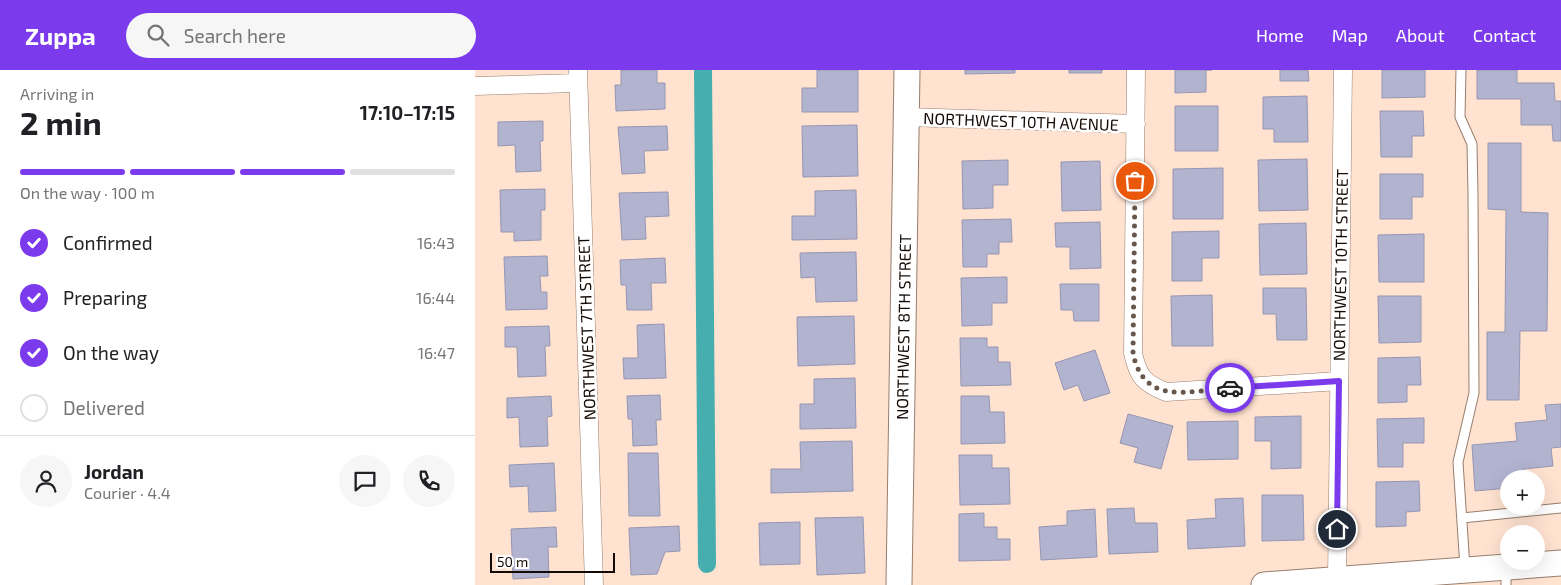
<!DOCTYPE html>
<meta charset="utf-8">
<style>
:root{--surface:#fff;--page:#f6f6f6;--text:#202124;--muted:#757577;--line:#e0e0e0;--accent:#7c3aed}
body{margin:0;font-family:"Exo 2",sans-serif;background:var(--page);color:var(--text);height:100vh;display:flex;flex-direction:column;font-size:19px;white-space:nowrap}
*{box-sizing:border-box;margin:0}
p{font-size:16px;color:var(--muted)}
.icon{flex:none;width:28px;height:28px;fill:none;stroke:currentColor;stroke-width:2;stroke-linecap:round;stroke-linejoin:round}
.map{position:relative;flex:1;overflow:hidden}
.side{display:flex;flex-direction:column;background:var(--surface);width:475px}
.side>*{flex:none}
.controls{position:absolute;left:1025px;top:400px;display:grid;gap:10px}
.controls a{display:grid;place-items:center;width:45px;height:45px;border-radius:50%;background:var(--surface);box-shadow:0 5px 20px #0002;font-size:25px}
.scale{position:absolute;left:15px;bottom:12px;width:125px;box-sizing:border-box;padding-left:5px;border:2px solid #130a05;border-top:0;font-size:14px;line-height:18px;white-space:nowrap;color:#130a05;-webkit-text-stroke:4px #fff;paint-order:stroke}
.pin{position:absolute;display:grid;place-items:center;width:42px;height:42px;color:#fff;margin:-21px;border:2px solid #fff;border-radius:50%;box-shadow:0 1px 5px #0007}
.courier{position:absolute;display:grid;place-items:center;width:50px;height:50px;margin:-25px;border:4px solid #7c3aed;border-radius:50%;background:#fff;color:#222;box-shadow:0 1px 6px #0007}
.summary em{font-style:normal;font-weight:700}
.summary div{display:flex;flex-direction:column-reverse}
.summary{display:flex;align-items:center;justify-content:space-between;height:85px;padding:0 20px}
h1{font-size:32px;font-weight:700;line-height:38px}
.bar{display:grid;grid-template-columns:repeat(4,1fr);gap:8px 5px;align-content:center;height:60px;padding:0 20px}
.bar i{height:6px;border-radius:4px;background:var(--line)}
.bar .on{background:var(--accent)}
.bar p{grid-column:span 4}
.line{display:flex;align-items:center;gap:12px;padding:0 20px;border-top:1px solid var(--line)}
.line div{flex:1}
.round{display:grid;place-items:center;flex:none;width:52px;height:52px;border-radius:26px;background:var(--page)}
ol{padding:0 20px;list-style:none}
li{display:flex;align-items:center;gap:15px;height:55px}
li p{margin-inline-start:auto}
li .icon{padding:5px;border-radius:50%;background:var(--accent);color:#fff;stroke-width:4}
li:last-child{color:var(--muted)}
li i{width:28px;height:28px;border:2px solid var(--line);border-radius:50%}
header{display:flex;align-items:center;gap:30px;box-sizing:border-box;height:70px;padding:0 25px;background:var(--accent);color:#fff}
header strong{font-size:24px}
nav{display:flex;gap:28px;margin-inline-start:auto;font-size:18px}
.search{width:350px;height:45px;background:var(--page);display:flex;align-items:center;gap:12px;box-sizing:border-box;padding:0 18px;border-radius:28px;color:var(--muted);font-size:19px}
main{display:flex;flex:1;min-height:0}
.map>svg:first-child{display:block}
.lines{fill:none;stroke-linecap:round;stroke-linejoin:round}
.canal{stroke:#46aeae;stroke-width:18}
.building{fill:#b2b3cf;stroke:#9696b2}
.lane-casing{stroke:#977e6d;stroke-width:11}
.street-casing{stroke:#977e6d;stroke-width:19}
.secondary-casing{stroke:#977e6d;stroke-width:27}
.lane{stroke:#fff;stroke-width:9}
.street{stroke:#fff;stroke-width:18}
.secondary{stroke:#fff;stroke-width:25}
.done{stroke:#66564c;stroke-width:5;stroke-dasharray:0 9}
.route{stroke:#7c3aed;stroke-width:6}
.labels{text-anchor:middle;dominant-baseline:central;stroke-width:5;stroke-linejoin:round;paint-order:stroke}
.street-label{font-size:16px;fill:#130a05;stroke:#fff}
</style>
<header>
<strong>Zuppa</strong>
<div class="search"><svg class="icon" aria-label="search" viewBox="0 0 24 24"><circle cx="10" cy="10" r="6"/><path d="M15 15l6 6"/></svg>Search here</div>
<nav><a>Home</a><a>Map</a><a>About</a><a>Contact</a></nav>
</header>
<main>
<section class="side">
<div class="summary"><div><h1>2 min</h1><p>Arriving in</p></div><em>17:10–17:15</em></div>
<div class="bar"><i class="on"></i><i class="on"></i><i class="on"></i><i></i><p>On the way · 100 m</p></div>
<ol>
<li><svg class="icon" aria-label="check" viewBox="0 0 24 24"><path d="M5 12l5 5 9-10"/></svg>Confirmed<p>16:43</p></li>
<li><svg class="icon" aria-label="check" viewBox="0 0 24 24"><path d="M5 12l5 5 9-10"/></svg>Preparing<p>16:44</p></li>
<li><svg class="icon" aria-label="check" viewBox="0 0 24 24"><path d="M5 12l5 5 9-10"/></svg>On the way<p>16:47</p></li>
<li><i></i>Delivered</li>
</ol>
<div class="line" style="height:90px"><a class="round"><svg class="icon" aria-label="person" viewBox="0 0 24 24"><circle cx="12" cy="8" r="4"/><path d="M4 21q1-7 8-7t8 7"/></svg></a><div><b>Jordan</b><p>Courier · 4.4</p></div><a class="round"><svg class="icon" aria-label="chat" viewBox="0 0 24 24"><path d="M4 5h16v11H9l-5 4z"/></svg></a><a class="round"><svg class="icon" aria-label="phone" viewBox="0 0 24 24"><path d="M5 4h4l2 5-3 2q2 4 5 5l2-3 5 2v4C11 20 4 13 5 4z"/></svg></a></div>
</section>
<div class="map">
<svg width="1086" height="515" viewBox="0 0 1086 515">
<rect width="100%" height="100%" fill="#ffe2d0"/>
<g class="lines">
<path class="canal" d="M228,0L232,494"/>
</g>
<path class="building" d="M146,0H182V13H190V39L141,41L140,15H146Z
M342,0H383V42H327V18H342Z
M490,0H540V3L490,4Z
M594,0H627V3H594Z
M700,0H737H731V22L700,23Z
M805,0H833L834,11H805Z
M907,0H950V27L907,28Z
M1002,0H1042V13H1079L1080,31H1086V71H1078L1077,55H1046V29H1002Z
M832,26L833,72H799V59H788V27Z
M700,36H743V81H700Z
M905,41H948L949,66H937V87H906Z
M68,51V71H65L66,101L41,102L40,75L23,76V52Z
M382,55L383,106L328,107L327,56Z
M192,56L193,80L169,81L170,103L147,104L143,57Z
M1013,73H1046V142L1073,143L1072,261H1045L1044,330H1012V262H1030L1031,140L1013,139Z
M832,89L833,140L784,141L783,90Z
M533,90V115H518V138L488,139L487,91Z
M625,91L626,140L587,141L586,92Z
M748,98V149H698V99Z
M905,104H948V127H937V149H905Z
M70,119V140H66V170L39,171V162H26L25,120Z
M381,120L382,169L317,170V146H340V121Z
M193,122L194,146L170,147L171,169L147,170L144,123Z
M536,149L537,172H524V184H512V197H488L487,150Z
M625,152L626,198L595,199V177H581L580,153Z
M831,153L832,204L785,205L784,154Z
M744,161V188H727V211H697V162Z
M949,164V212H904L903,165Z
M381,182L382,231L341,232L340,207L326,208L325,183Z
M72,186L73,206H65L66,222H72V239L31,240L29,187Z
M190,188L191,213H176L177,240H152L151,215H146L145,190Z
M532,207V233H517V255L487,256L486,208Z
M585,214H624V251H599L598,240H586Z
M788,218H831L832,270H802L801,244H788Z
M737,225L738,276H697L696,226Z
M903,226H946V272L904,273Z
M379,246L380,294L323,296L322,247Z
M189,254L191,308L149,309L148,288H163L162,255Z
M74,256L75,276H70L71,306L43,307L42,277H30V257Z
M485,268H512V277H523V292H535L536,315L486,316Z
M620,280L635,323L609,331L603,315L589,320L580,293Z
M945,287L946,315H932V332L903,333V288Z
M380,308L381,358L325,359V334H339V309Z
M185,325L186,350H181L182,375L158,376L157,349H153L152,326Z
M76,326L77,346L72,347L73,376L45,377L44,347L32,348V328Z
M486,326H514L515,342H529L530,373L486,374Z
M1086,334V377L1076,378L1078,396L1049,399L1050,409H1034V418L1000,421L997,375L1042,371L1040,353L1072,350L1070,335Z
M653,344L698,356L686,399L659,392L663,378L645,373Z
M826,346V398L796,399V371H780V347Z
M949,348V373H928V397H903L902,349Z
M763,351V389L713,390L712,352Z
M377,371L378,421L296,423V399H326L325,372Z
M153,383H183L185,446H154Z
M484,385H517V398H534L535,434L485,435Z
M79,393L81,441L54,442L53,416L35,417L34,395Z
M944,411L945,441L931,442V456L901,457V412Z
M787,425H828L829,470L787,471Z
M768,428L770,476L713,479L712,450L741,448L740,429Z
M659,438L660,453H682L683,482L634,484L632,439Z
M620,439L622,487L566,490L564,457L592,455V441Z
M509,443V457H522V469H535V490L484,491V444Z
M388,447L390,503L342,505L340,448Z
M325,452V494L285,495L284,453Z
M204,456L205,481L190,482L182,504L156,505L154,458Z
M81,457L82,477H73L74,507L38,509L36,459Z"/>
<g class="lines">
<defs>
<path id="lane" d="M986,0L985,47L997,74L998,124L999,323L983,392L990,498
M987,448L1086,438
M1031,498V515"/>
<path id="street" d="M103,0L119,515
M661,0L658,283C663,307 669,313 691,322L864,311
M0,16L103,13
M431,47L661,54
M862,510L868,0"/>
<path id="secondary" d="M424,515L432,0
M789,515L1086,493"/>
</defs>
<use href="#lane" class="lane-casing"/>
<use href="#street" class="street-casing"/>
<use href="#secondary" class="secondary-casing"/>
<use href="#lane" class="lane"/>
<use href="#street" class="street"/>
<use href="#secondary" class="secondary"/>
</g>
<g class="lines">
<path class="done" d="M660,111L658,284C670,336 713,321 755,318"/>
<path class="route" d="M755,318L864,311L862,459"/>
</g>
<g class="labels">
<g class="street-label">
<text transform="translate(546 51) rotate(2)">NORTHWEST 10TH AVENUE</text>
<text transform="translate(865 195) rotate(-89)">NORTHWEST 10TH STREET</text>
<text transform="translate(428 257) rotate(-89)">NORTHWEST 8TH STREET</text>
<text transform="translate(111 258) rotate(-92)">NORTHWEST 7TH STREET</text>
</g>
</g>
</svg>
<div class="controls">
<a>+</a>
<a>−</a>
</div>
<div class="scale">50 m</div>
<div class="pin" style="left:660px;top:111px;background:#ea580c"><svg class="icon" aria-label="bag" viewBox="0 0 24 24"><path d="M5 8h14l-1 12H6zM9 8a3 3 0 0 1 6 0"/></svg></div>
<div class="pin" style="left:862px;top:459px;background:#1f2937"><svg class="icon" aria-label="home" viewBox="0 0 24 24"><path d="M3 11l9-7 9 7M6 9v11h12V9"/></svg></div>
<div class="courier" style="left:755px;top:318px"><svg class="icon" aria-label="car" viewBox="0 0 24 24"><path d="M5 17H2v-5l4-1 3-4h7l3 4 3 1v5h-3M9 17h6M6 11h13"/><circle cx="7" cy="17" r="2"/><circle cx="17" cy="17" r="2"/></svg></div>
</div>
</main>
